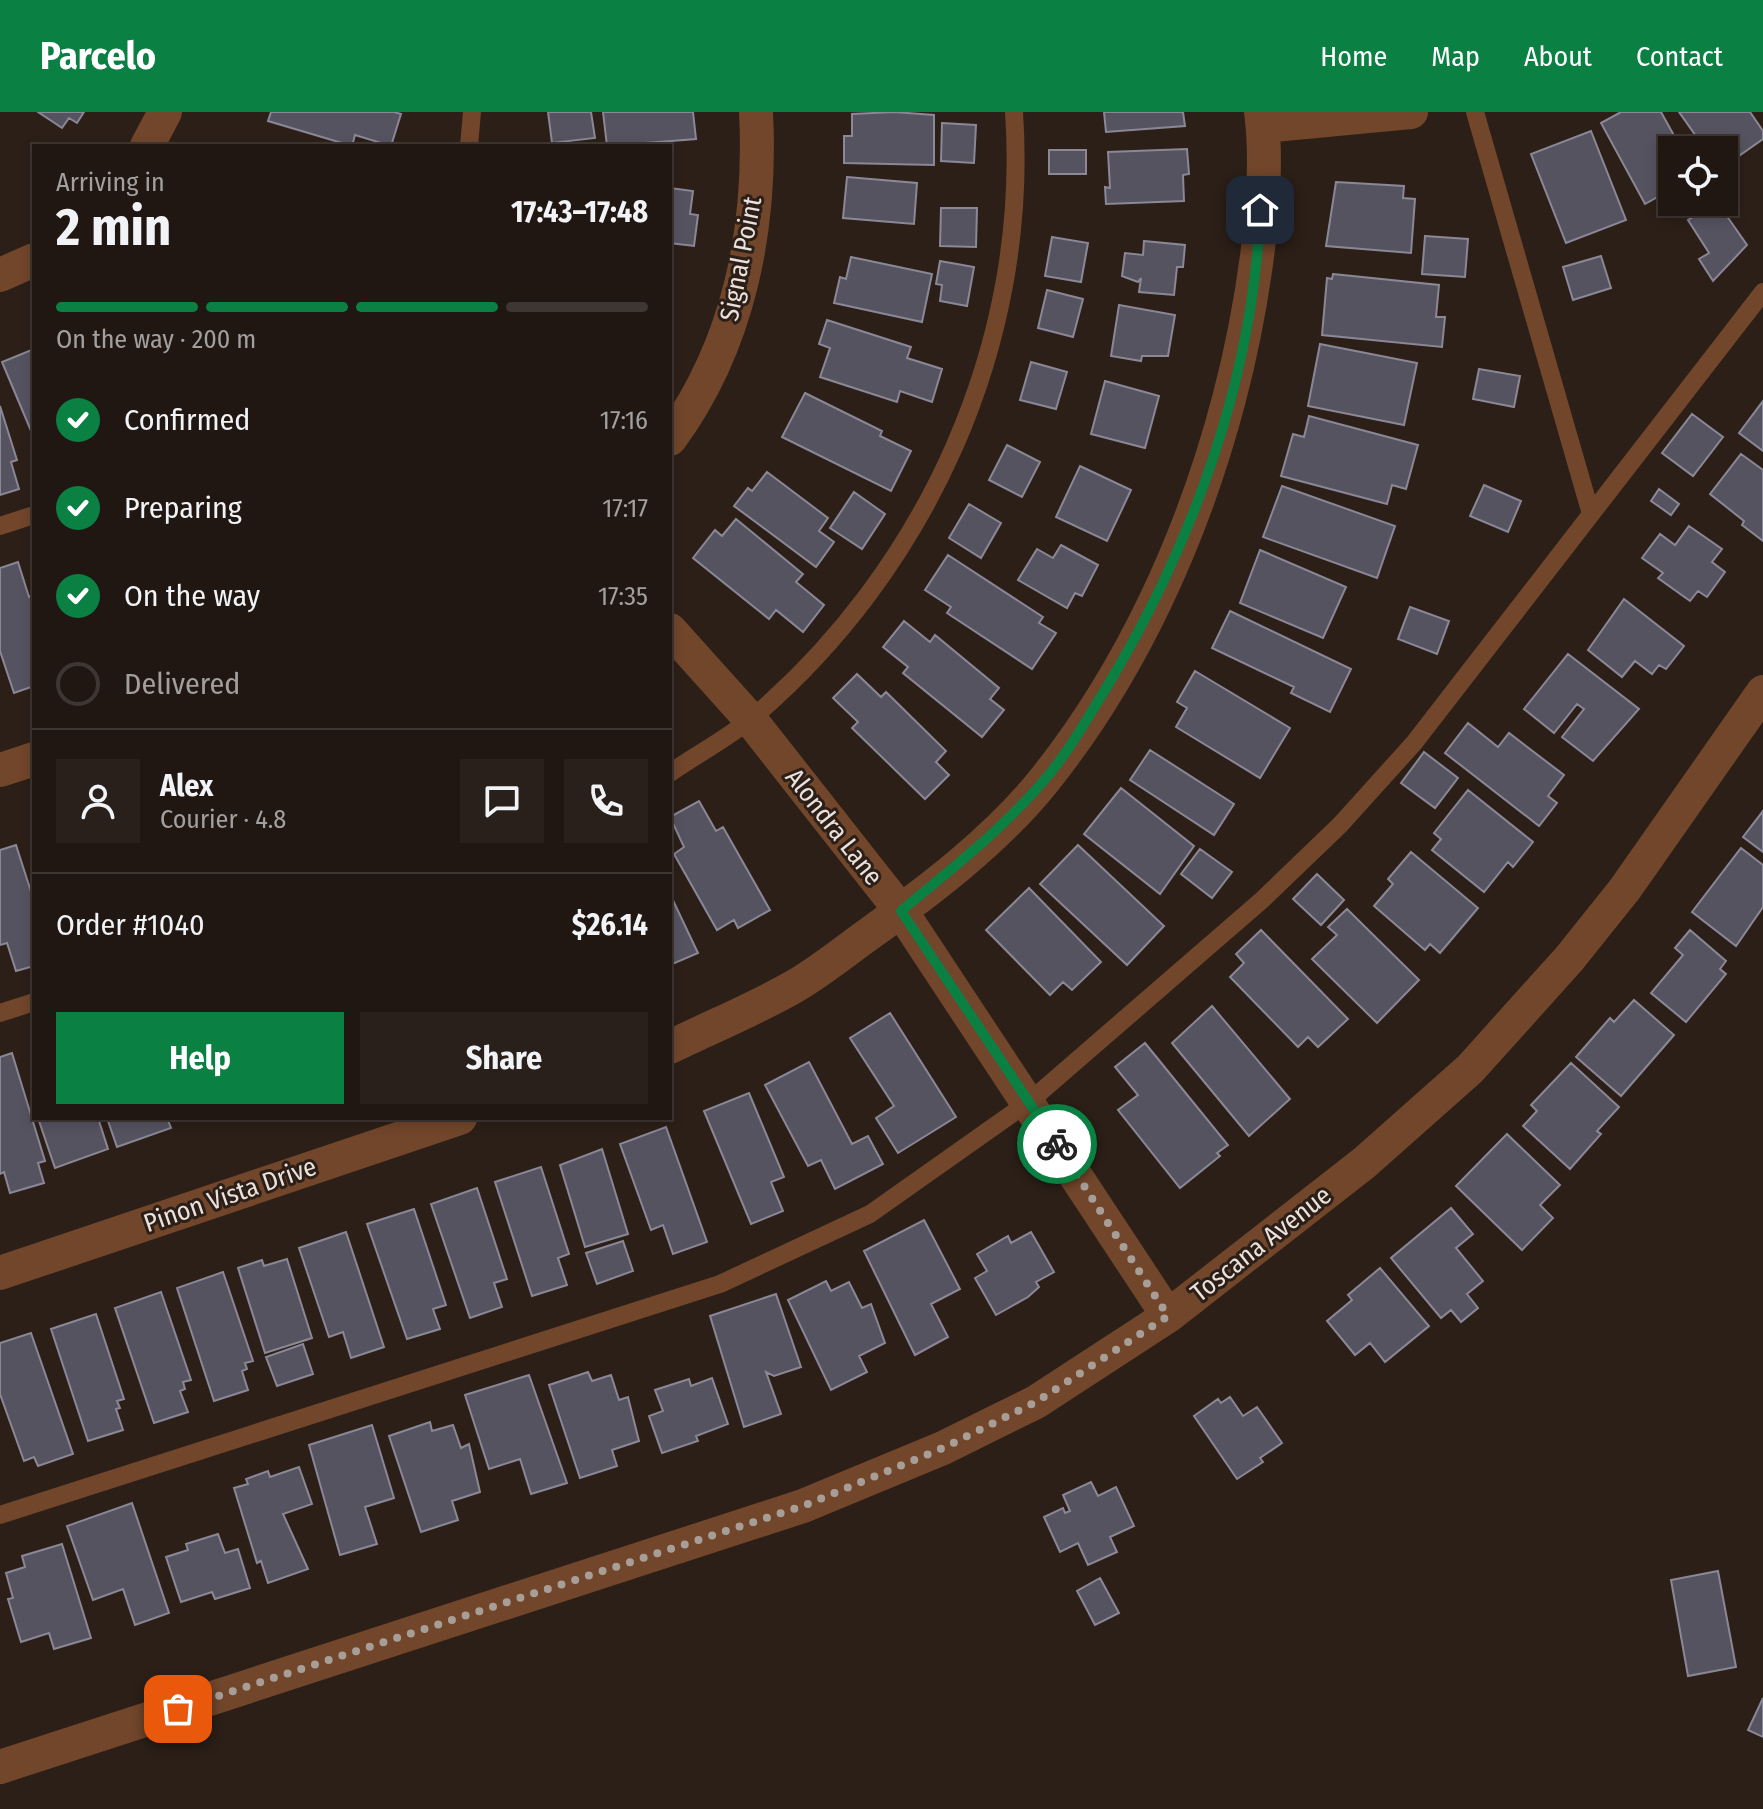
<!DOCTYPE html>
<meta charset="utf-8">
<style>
:root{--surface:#211712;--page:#29201b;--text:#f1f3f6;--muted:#a29f9f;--line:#3e3632;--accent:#0b8043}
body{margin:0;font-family:"Fira Sans Condensed",sans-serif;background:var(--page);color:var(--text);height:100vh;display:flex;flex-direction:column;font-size:30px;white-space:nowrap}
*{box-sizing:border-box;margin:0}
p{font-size:26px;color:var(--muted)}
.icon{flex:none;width:44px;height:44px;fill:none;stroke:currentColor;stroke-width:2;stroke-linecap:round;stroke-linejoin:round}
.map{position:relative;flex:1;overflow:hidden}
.drawer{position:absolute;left:32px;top:32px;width:640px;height:976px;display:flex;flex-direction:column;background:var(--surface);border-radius:0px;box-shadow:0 4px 12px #0003,0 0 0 2px var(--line)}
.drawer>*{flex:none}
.tools{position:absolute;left:1658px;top:24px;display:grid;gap:16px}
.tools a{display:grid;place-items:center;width:80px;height:80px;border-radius:0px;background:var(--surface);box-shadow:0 4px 12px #0003,0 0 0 2px var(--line);font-size:40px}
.pin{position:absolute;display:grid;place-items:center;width:68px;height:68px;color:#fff;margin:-34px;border-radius:16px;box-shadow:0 4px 12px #0006}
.courier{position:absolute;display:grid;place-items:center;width:80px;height:80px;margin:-40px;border:6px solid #0b8043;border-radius:50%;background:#fff;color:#222;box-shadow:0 2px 10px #0007}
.headline em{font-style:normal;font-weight:700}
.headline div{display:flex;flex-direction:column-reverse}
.headline{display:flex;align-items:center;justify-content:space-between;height:136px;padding:0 24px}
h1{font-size:52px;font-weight:700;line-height:60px}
.bar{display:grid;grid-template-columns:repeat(4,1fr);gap:12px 8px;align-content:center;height:96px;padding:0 24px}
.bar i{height:10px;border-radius:6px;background:var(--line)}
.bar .on{background:var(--accent)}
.bar p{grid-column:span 4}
.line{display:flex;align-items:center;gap:20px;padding:0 24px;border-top:2px solid var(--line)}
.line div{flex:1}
.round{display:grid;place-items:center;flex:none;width:84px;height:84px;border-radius:0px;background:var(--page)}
ol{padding:0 24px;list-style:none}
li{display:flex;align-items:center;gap:24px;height:88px}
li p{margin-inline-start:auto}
li .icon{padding:8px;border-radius:50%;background:var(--accent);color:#fff;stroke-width:4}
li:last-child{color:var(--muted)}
li i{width:44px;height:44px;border:4px solid var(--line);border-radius:50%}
.cta{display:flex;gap:16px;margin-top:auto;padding:16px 24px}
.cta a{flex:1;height:92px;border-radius:0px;background:var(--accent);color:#fff;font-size:32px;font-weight:700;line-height:92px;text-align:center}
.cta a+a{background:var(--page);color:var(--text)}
header{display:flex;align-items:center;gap:48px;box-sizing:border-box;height:112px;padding:0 40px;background:var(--accent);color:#fff}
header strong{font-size:38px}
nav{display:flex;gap:44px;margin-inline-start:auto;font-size:28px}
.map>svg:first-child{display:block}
.building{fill:#565361;stroke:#8a8796;stroke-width:2}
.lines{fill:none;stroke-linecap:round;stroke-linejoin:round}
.service{stroke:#71462b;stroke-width:18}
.minor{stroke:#71462b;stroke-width:34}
.done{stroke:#a89e98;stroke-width:8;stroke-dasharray:0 14.4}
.route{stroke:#0b8043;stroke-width:10}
.labels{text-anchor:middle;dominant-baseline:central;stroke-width:6;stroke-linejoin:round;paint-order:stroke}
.street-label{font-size:26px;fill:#ebe2dd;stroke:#2c1f18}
</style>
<header>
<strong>Parcelo</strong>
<nav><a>Home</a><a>Map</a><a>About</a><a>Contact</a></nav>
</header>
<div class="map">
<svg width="1763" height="1697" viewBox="0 0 1763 1697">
<rect width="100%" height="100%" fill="#2c1f18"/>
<path class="building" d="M38,0H84L77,11L69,6L62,16Z
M271,0H394L401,2L391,34L355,23L352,34L268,9Z
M548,0H591L595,26L552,31Z
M603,0H693L696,27L607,34Z
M894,0L934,3V53L844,51V24H852V2Z
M1104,0H1183L1185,14L1106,20Z
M1621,0H1661L1682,38H1672V77L1645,92L1601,11Z
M1679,0H1750L1763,19V27L1733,48L1716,24L1703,34Z
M942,11L976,13L974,51L941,49Z
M1591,19L1626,108L1566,131L1531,42Z
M1187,37L1189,62L1183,63L1184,89L1106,92L1105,75L1110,76L1108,40Z
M1049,38H1086V62H1049Z
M847,65L917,71L914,112L843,106Z
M1336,70L1404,74L1403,86L1415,87L1411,141L1326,134Z
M670,76L693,79L690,102L698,103L694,134L670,131Z
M1717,90L1747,133L1713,169L1699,147L1709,141L1688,108Z
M941,96H977L976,135L940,134Z
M1425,124L1468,127L1465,165L1422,162Z
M1052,125L1088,131L1081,170L1045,164Z
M1144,129L1185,133L1183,155H1177L1174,183L1139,180L1141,166L1138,170L1122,164L1125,141L1143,143Z
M1601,144L1611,176L1573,188L1563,155Z
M851,145L932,162L922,210L834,191L840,165L846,167Z
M940,149L974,155L967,194L940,189L942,173L936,172Z
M1333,162L1439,173L1436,205H1445L1442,235L1322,223L1327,166L1332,167Z
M1047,178L1083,187L1073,225L1038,216Z
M1119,193L1175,203L1168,244H1142L1141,249L1111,244Z
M827,208L911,235L907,246L942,257L932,290L900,279L897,290L820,265L830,236L819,232Z
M1320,232L1417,251L1404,313L1308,294Z
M34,237V326L2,250Z
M1031,250L1067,260L1056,297L1020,288Z
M1479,257L1520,264L1514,295L1473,287Z
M1105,269L1159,284L1145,336L1091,322Z
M805,281L882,319L880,324L911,339L891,379L782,325Z
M1763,289V339L1739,321Z
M0,294L17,348L11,350L19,377L0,383Z
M1692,302L1723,325L1693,364L1662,341Z
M1309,304L1418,333L1406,377L1392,373L1387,392L1281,364L1293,322L1304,325Z
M1007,333L1040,350L1022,385L989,368Z
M1741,342L1763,358V429L1742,413L1744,409L1710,382Z
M1080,354L1131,378L1107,429L1056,405Z
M767,360L828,406L819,419L834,430L816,455L734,394L748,376L752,379Z
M1484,373L1521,389L1508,420L1470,404Z
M1282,374L1395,414L1377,466L1263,425Z
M1659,377L1679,392L1671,403L1651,389Z
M854,380L885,402L862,437L830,416Z
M969,392L1001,411L981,446L949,426Z
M736,407L803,462L796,470L824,493L803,520L776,498L769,507L693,446L715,418L722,424Z
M1689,414L1722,437L1712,450L1725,460L1707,485L1698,479L1690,489L1658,466L1663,461L1642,446L1660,422L1675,433Z
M1061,433L1098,453L1082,484L1075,481L1067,496L1018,468L1037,437L1053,446Z
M1260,438L1346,475L1323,526L1240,491Z
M948,443L1043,505L1039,511L1056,521L1032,557L947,501L951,495L925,478Z
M18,450L29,485L34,483V574L14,581L0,539V456Z
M1624,487L1684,534L1666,557L1659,553L1652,562L1635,549L1622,565L1588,538Z
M1410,495L1449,509L1437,542L1398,527Z
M1230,499L1351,557L1330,600L1291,581L1294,575L1212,536Z
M904,509L930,530L935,523L999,576L990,587L1004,598L982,625L903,561L908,555L883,535Z
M1568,542L1639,597L1593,649L1562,625L1584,597L1577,592L1554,621L1524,597Z
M1195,559L1290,616L1260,666L1176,615L1187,596L1177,590Z
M857,562L881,585L886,580L946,639L936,650L949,663L925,687L852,616L858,610L833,586Z
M1468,611L1498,635L1509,621L1564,663L1548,684L1557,691L1539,714L1445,641Z
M1150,638L1234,692L1214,723L1130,668Z
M1424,640L1458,666L1435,696L1401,671Z
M1121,676L1194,734L1160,782L1084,722Z
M1468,678L1533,730L1513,755L1508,750L1484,780L1432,738L1441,727L1434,721Z
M699,689L716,719L723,715L770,798L738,816L734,808L717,818L674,742L684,735L670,705Z
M1763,699V740L1743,725Z
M16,733L34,789V854L16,859L7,831L0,833V738Z
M1078,733L1164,814L1127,853L1040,772Z
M1741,736L1763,753V795L1736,834L1692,800Z
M1200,737L1232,760L1212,786L1181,762Z
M1411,740L1478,796L1440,841L1430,832L1425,838L1374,794L1393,772L1388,767Z
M1317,762L1344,788L1321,813L1293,787Z
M1029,776L1101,850L1072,878L1063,870L1050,883L986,818Z
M670,782L698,841L670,853Z
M1347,797L1419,868L1377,911L1312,847L1337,823L1328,815Z
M1261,818L1348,907L1318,935L1308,925L1298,935L1230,865L1244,851L1236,842Z
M1690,818L1726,849L1720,857L1726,862L1686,910L1651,881L1683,843L1675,836Z
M1634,888L1674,923L1621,984L1576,945L1610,906L1614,910Z
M1212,894L1290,987L1249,1024L1172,931Z
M890,901L956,1005L898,1041L876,1006L894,994L850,926Z
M1145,931L1228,1033L1217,1041L1220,1044L1180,1076L1118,998L1138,983L1115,955Z
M12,941L45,1049L38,1051L44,1071L10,1081L4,1060L0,1062V945Z
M809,950L852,1032L868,1024L883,1052L835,1077L821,1048L808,1054L765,973Z
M1571,951L1619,995L1597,1019L1601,1022L1570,1057L1523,1014L1537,999L1531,993Z
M749,981L784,1065L771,1070L783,1099L751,1112L704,999Z
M38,1006H98L108,1037L55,1056Z
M107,1006H167L171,1016L117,1035Z
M666,1015L707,1130L673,1142L663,1113L651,1118L620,1032Z
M1507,1022L1560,1073L1540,1093L1553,1106L1522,1138L1456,1074Z
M602,1037L628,1122L585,1135L560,1053Z
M541,1055L569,1142L558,1146L567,1173L532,1184L495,1070Z
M477,1076L507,1167L494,1171L502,1195L470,1206L431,1092Z
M1451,1096L1473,1122L1456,1136L1483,1169L1467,1182L1478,1196L1461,1210L1451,1198L1441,1206L1391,1146Z
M414,1097L446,1193L433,1197L440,1217L407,1227L367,1112Z
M924,1108L960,1177L931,1192L948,1225L915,1243L864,1139Z
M346,1120L384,1235L351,1246L343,1220L329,1225L299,1136Z
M1031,1120L1054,1160L1036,1170L1039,1175L1028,1185L996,1203L975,1166L987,1159L977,1142L1008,1124L1011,1131Z
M623,1129L633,1159L597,1172L586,1141Z
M287,1147L312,1226L265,1241L238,1156L262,1148L264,1154Z
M1380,1156L1429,1214L1385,1250L1370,1231L1355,1243L1327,1209L1352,1188L1348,1183Z
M223,1160L253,1249L245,1251L247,1257L242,1259L248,1278L214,1289L177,1176Z
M826,1169L831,1179L849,1170L862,1196L871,1192L885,1231L859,1244L867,1260L831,1278L788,1188Z
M161,1180L191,1268L183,1270L185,1277L180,1279L188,1300L154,1311L115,1196Z
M776,1182L801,1255L774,1264L766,1260L781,1302L744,1315L710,1204Z
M96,1202L124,1287L117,1289L120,1296L116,1297L123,1318L88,1329L51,1217Z
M31,1221L73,1342L38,1354L34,1345L24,1349L0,1282V1231Z
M303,1232L313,1262L277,1274L266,1245Z
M588,1260L592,1269L611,1263L619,1288L628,1285L639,1329L612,1338L617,1354L580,1366L549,1273Z
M529,1263L567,1371L531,1382L520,1347L489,1357L465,1283Z
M712,1266L728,1312L696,1324L698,1329L662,1341L649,1304L663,1299L655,1278L689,1267L691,1274Z
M1230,1285L1243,1304L1257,1295L1282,1331L1260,1346L1263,1350L1237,1367L1194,1304L1218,1287L1221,1291Z
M430,1310L432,1319L453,1313L461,1336L469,1332L480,1380L452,1389L458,1408L421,1420L389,1324Z
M372,1313L394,1386L365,1395L377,1432L340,1443L309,1333Z
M299,1355L312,1392L283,1402L308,1457L268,1471L261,1449L257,1451L234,1376L248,1372L246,1367L268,1359L270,1365Z
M1091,1370L1098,1384L1116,1375L1134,1414L1110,1425L1117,1440L1088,1453L1078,1431L1060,1440L1044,1405L1063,1396L1065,1401L1070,1399L1063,1383Z
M132,1391L169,1501L135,1513L123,1477L93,1488L67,1414Z
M218,1422L225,1441L238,1437L250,1476L215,1487L212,1480L181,1490L166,1445L188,1438L186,1432Z
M62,1432L91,1526L54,1537L49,1521L21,1530L8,1487L13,1486L6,1461L25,1455L22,1444Z
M1718,1459L1736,1555L1688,1564L1671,1468Z
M1100,1466L1119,1501L1095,1513L1077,1479Z
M1763,1586V1625L1748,1618Z"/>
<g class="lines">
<path class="service" d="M1475,0L1591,402
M469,34L472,0
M0,414L34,403
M670,661C696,643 726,627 751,607C927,458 1030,231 1014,0
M0,901L34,890
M0,1403L720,1172L870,1102L1030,989L1262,788L1340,713L1414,631L1763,180"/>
<path class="minor" d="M1263,14L1411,0
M147,34L165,0
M0,163L34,148
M670,327C739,233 762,116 756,0
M670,518L750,607L901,799L1168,1204
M0,658L34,647
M670,935C711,915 755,897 795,874C821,859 845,839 869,822C930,778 995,729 1042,671C1131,561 1193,424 1229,287C1250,207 1272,82 1261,0
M0,1161L460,1006
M0,1655L803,1394L943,1336L1036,1290L1168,1204L1364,1051L1470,957L1569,847L1625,777L1763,580"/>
</g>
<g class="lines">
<path class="done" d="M178,1597L803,1394L943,1336L1036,1290L1168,1204L1057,1032"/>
<path class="route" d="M1057,1032L901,799C949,759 999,720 1040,673C1067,643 1087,607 1108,573C1193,431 1254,264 1260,98"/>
</g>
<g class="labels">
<g class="street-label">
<text transform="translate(741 147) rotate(-79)">Signal Point</text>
<text transform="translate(834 715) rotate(52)">Alondra Lane</text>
<text transform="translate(230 1083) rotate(-19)">Pinon Vista Drive</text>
<text transform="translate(1261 1132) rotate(-38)">Toscana Avenue</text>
</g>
</g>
</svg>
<div class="tools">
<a><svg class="icon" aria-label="locate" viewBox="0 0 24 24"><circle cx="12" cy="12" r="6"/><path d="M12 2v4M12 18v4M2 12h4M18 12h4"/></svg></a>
</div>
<div class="pin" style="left:178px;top:1597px;background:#ea580c"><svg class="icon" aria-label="bag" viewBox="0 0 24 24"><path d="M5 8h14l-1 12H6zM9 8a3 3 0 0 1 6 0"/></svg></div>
<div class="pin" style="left:1260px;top:98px;background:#1f2937"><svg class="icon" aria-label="home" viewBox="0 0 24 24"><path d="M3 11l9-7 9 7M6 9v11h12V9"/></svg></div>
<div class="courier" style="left:1057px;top:1032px"><svg class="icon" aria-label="bike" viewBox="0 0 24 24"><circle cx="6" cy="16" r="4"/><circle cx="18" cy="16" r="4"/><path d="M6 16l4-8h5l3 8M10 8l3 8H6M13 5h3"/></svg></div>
<section class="drawer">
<div class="headline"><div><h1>2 min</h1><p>Arriving in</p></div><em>17:43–17:48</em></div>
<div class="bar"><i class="on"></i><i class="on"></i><i class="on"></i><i></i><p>On the way · 200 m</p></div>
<ol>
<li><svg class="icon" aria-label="check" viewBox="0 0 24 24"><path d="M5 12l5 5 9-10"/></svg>Confirmed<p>17:16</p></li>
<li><svg class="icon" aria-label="check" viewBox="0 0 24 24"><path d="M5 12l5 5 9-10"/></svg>Preparing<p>17:17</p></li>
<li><svg class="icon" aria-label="check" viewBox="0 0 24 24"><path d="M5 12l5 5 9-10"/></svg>On the way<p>17:35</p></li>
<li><i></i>Delivered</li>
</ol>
<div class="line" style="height:144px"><a class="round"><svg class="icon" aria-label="person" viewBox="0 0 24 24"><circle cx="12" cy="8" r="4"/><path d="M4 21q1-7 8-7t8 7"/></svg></a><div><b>Alex</b><p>Courier · 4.8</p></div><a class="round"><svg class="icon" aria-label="chat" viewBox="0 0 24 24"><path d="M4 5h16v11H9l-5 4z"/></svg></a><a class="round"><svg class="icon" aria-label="phone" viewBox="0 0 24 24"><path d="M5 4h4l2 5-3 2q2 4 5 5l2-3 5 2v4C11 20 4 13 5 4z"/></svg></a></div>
<div class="line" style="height:104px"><div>Order #1040</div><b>$26.14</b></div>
<div class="cta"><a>Help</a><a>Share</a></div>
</section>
</div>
